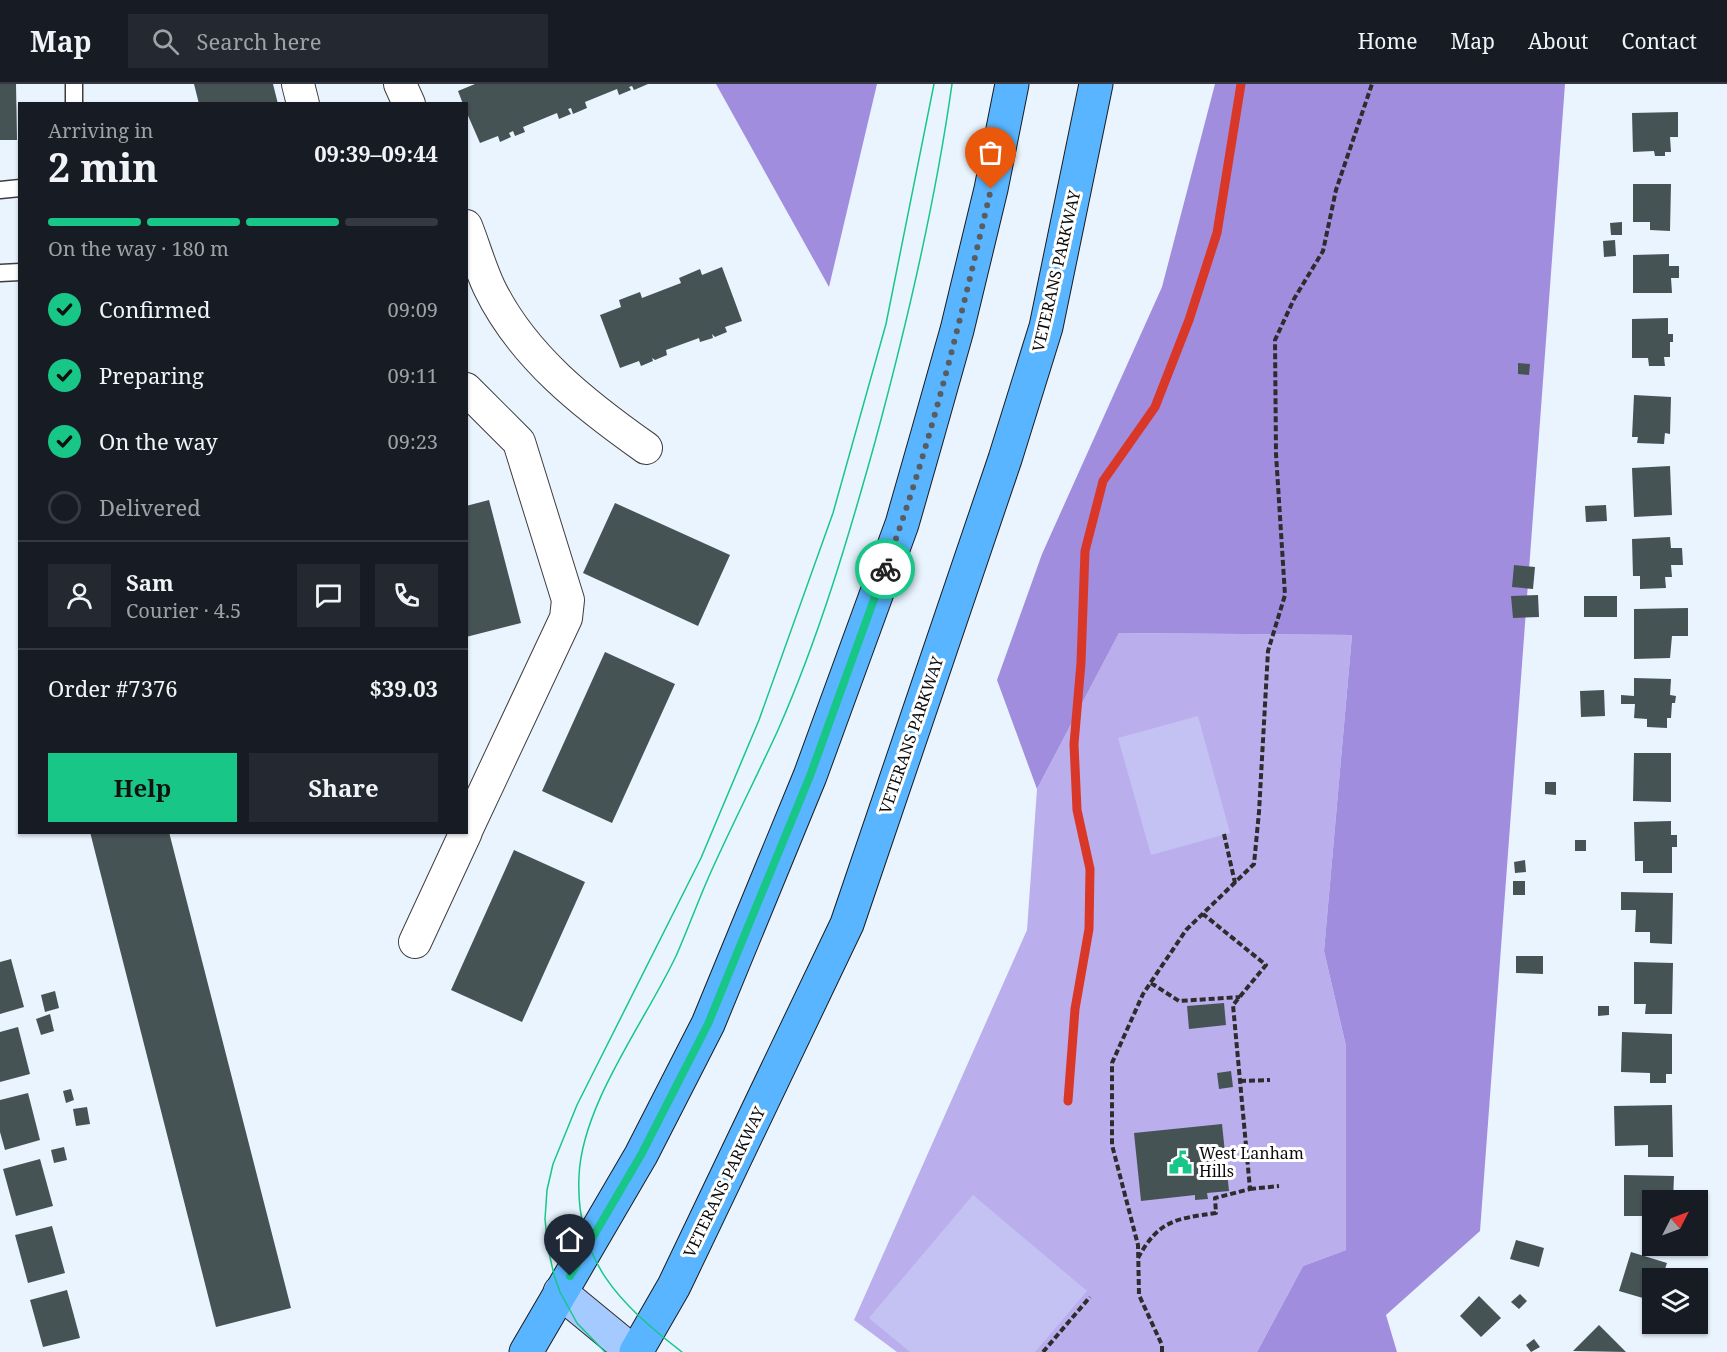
<!DOCTYPE html>
<meta charset="utf-8">
<style>
:root{--surface:#171b24;--page:#242831;--text:#f1f3f6;--muted:#9ea1a6;--line:#363941;--accent:#18c687}
body{margin:0;font-family:"Noto Serif",serif;background:var(--page);color:var(--text);height:100vh;display:flex;flex-direction:column;font-size:22px;white-space:nowrap}
*{box-sizing:border-box;margin:0}
p{font-size:20px;color:var(--muted)}
.icon{flex:none;width:33px;height:33px;fill:none;stroke:currentColor;stroke-width:2;stroke-linecap:round;stroke-linejoin:round}
.map{position:relative;flex:1;overflow:hidden}
.side{position:absolute;left:18px;top:18px;width:450px;height:732px;display:flex;flex-direction:column;background:var(--surface);border-radius:0px;box-shadow:0 2px 4px #0004}
.side>*{flex:none}
.needle{width:39px;rotate:48deg}
.controls{position:absolute;left:1642px;top:1106px;display:grid;gap:12px}
.controls a{display:grid;place-items:center;width:66px;height:66px;border-radius:0px;background:var(--surface);box-shadow:0 2px 4px #0004;font-size:30px}
.pin{position:absolute;display:grid;place-items:center;width:51px;height:51px;color:#fff;margin:-62px -26px;border-radius:50% 50% 50% 0;rotate:-45deg;box-shadow:0 0 6px #0007}
.pin .icon{rotate:45deg}
.courier{position:absolute;display:grid;place-items:center;width:60px;height:60px;margin:-30px;border:4px solid #18c687;border-radius:50%;background:#fff;color:#222;box-shadow:0 2px 8px #0007}
.overview em{font-style:normal;font-weight:700}
.overview div{display:flex;flex-direction:column-reverse}
.overview{display:flex;align-items:center;justify-content:space-between;height:102px;padding:0 30px}
h1{font-size:39px;font-weight:700;line-height:45px}
.bar{display:grid;grid-template-columns:repeat(4,1fr);gap:9px 6px;align-content:center;height:72px;padding:0 30px}
.bar i{height:8px;border-radius:4px;background:var(--line)}
.bar .active{background:var(--accent)}
.bar p{grid-column:span 4}
.line{display:flex;align-items:center;gap:15px;padding:0 30px;border-top:2px solid var(--line)}
.line div{flex:1}
.round{display:grid;place-items:center;flex:none;width:63px;height:63px;border-radius:0px;background:var(--page)}
ol{padding:0 30px;list-style:none}
li{display:flex;align-items:center;gap:18px;height:66px}
li p{margin-inline-start:auto}
li .icon{padding:6px;border-radius:50%;background:var(--accent);color:#111;stroke-width:4}
li:last-child{color:var(--muted)}
li i{width:33px;height:33px;border:3px solid var(--line);border-radius:50%}
.primary-button{display:flex;gap:12px;margin-top:auto;padding:12px 30px}
.primary-button a{flex:1;height:69px;border-radius:0px;background:var(--accent);color:#111;font-size:24px;font-weight:700;line-height:69px;text-align:center}
.primary-button a+a{background:var(--page);color:var(--text)}
header{display:flex;align-items:center;gap:36px;box-sizing:border-box;height:84px;padding:0 30px;background:var(--surface);border-bottom:2px solid var(--line)}
header strong{font-size:28px}
nav{display:flex;gap:33px;margin-inline-start:auto;font-size:21px}
.search{width:420px;height:54px;background:var(--page);display:flex;align-items:center;gap:15px;box-sizing:border-box;padding:0 21px;border-radius:0px;color:var(--muted);font-size:22px}
.map>svg:first-child{display:block}
.green{fill:#baafec}
.forest{fill:#a18dde}
.pitch{fill:#c4c2f3}
.lines{fill:none;stroke-linecap:round;stroke-linejoin:round}
.stream{stroke:#d93829;stroke-width:9}
.building{fill:#465354}
.lane-casing{stroke:#3e3e3e;stroke-width:19}
.street-casing{stroke:#3e3e3e;stroke-width:34}
.secondary-casing{stroke:#2d2d2d;stroke-width:35}
.primary-casing{stroke:#1c1c1c;stroke-width:35}
.path{stroke:#2d2d2d;stroke-width:4;stroke-dasharray:6 3;stroke-linecap:butt}
.lane{stroke:#fff;stroke-width:16}
.street{stroke:#fff;stroke-width:32}
.secondary{stroke:#a4caff;stroke-width:33}
.primary{stroke:#59b5ff;stroke-width:33}
.tram{stroke:#18c687;stroke-width:1.5}
.done{stroke:#595d60;stroke-width:6;stroke-dasharray:0 10.8}
.route{stroke:#18c687;stroke-width:8}
.labels{text-anchor:middle;dominant-baseline:central;stroke-width:6;stroke-linejoin:round;paint-order:stroke}
.street-label{font-size:16px;fill:#0b0b0b;stroke:#fff}
.poi-label{font-size:16px;fill:#0b0b0b;stroke:#fff;text-anchor:start}
</style>
<header>
<strong>Map</strong>
<div class="search"><svg class="icon" aria-label="search" viewBox="0 0 24 24"><circle cx="10" cy="10" r="6"/><path d="M15 15l6 6"/></svg>Search here</div>
<nav><a>Home</a><a>Map</a><a>About</a><a>Contact</a></nav>
</header>
<div class="map">
<svg width="1727" height="1268" viewBox="0 0 1727 1268">
<rect width="100%" height="100%" fill="#e9f4ff"/>
<path class="green" d="M1119,549L1352,551L1324,867L1346,962V1166L1303,1182L1257,1268H897L854,1236L1027,846L1037,705Z"/>
<path class="forest" d="M716,0H877L829,203Z
M1215,0H1565L1480,1147L1386,1231L1397,1268H1257L1303,1182L1346,1166V962L1324,867L1352,551L1119,549L1037,705L997,596L1042,470L1162,203Z"/>
<path class="pitch" d="M1198,632L1230,749L1151,771L1118,654Z
M973,1111L1087,1207L1035,1268H910L869,1234Z"/>
<g class="lines">
<path class="stream" d="M1068,1017L1075,925L1089,845L1090,785L1077,726L1074,660L1081,579L1085,467L1103,397L1155,323L1189,236L1217,149L1241,0"/>
</g>
<path class="building" d="M0,0H16L17,56H0Z
M194,0H273L278,20H199Z
M475,0H648L634,6L632,2L629,3L631,6L619,11L617,5L585,18L587,24L573,30L571,24L568,25L571,30L559,35L557,29L523,43L525,48L515,52L513,47L509,49L511,53L500,58L498,52L480,59L466,27V20H463L458,7Z
M1678,28V53H1670L1671,68H1665V72H1655L1654,67L1633,68L1632,29Z
M1633,100H1671L1670,147L1650,146V138H1633Z
M1622,138V151H1611L1610,139Z
M1615,156L1616,172L1604,173L1603,157Z
M1669,170V182H1679V194H1671L1672,209H1633V171Z
M722,183L742,237L725,243L727,248L715,253L712,250L713,254L700,258L699,254L666,266L667,271L655,276L652,274L653,277L641,282L639,277L620,284L600,231L621,223L619,216L640,208L642,214L681,199L679,194L700,185L702,191Z
M1668,234V250H1673V258H1670V273H1664L1665,282H1649L1648,274H1632V235Z
M1518,279L1530,280L1529,291L1518,290Z
M1634,311L1671,313L1670,350L1665,349L1664,360L1637,359L1638,353H1632Z
M1670,382L1672,431L1634,433L1632,384Z
M489,416L521,539L466,553V422Z
M615,419L730,471L698,542L583,489Z
M1606,421L1607,437L1586,438L1585,422Z
M1670,453L1671,464H1682L1683,481H1671L1672,493H1665L1666,504L1640,505V492H1633L1632,455Z
M1514,481L1535,483L1533,505L1512,503Z
M1538,511L1539,533L1513,534L1511,512Z
M1584,512H1617V533H1584Z
M1688,524V552H1672L1670,574L1634,575V525Z
M605,568L675,600L612,739L542,707Z
M1634,594L1671,595L1670,611L1676,612L1675,619H1672L1671,634H1667V644L1647,643V635L1634,634L1635,620H1621V611L1634,612Z
M1604,606L1605,632L1581,633L1580,607Z
M1634,669H1671V718L1633,717Z
M1545,698H1556V711L1545,710Z
M1671,737V751H1677V763H1672V789H1643V777H1635L1634,738Z
M90,748H169L291,1224L216,1243Z
M1575,756H1586V767H1575Z
M514,766L585,798L522,938L451,906Z
M1525,776L1526,788L1515,789L1514,778Z
M1513,797H1525V811H1513Z
M1621,808L1673,809L1672,860L1650,859V848H1635L1636,826H1621Z
M1516,872H1543V890L1516,889Z
M11,875L24,923L0,930V878Z
M1634,878L1673,879L1672,930H1645L1646,920H1634Z
M55,907L59,924L45,928L41,911Z
M1224,919L1226,941L1189,945L1187,922Z
M1598,922H1609V931L1598,932Z
M50,930L54,947L41,951L36,935Z
M18,943L30,990L0,998V948Z
M1622,948L1672,950V990H1666V999H1650V989L1621,988Z
M1231,987L1233,1003L1219,1005L1217,989Z
M71,1005L74,1016L66,1019L63,1007Z
M28,1009L40,1056L5,1066L0,1048V1016Z
M1672,1021L1673,1073H1648V1061L1615,1062L1614,1022Z
M87,1023L90,1040L76,1042L73,1025Z
M1222,1040L1229,1107L1207,1109L1208,1115L1195,1116V1111L1141,1117L1134,1049Z
M64,1063L67,1076L54,1079L51,1066Z
M40,1075L53,1122L16,1132L3,1085Z
M1624,1091L1674,1092L1673,1116H1653V1139H1649L1648,1132H1624Z
M52,1142L65,1189L28,1199L15,1151Z
M1516,1156L1544,1164L1539,1183L1510,1175Z
M1631,1168L1667,1179L1662,1194H1653V1217L1619,1207Z
M67,1206L80,1254L43,1263L30,1216Z
M1520,1210L1527,1217L1519,1225L1511,1218Z
M1479,1212L1501,1234L1481,1253L1460,1232Z
M1599,1241L1626,1268L1573,1267Z
M1534,1255L1540,1263L1531,1268L1526,1261Z"/>
<g class="lines">
<defs>
<path id="lane" d="M74,0V20
M0,106L20,104
M0,189L20,188"/>
<path id="street" d="M298,0L303,20
M400,0L409,20
M466,142C474,162 480,184 489,203C522,272 585,321 646,364
M466,305L519,358L568,516L566,534L466,747
M415,858L466,748"/>
<path id="secondary" d="M560,1208L633,1268"/>
<path id="primary" d="M526,1268L641,1071L708,940L810,692L902,440L928,349L957,246L991,105L1012,0
M636,1268L674,1202L847,840L1005,375L1046,243L1096,0"/>
</defs>
<use href="#lane" class="lane-casing"/>
<use href="#street" class="street-casing"/>
<use href="#secondary" class="secondary-casing"/>
<use href="#primary" class="primary-casing"/>
<path class="path" d="M1224,750L1235,799
M1151,899L1179,917L1240,913
M1240,997L1270,996
M1250,1105L1279,1102
M1138,1174C1159,1136 1175,1135 1216,1129L1215,1114L1250,1105L1233,921L1266,881L1203,830
M1043,1268L1090,1213
M1162,1268V1261L1139,1211L1138,1161L1112,1061V979L1143,910L1186,846L1254,780L1259,728L1268,567L1285,511L1276,370L1275,256L1294,215L1323,167L1336,106L1372,0"/>
<use href="#lane" class="lane"/>
<use href="#street" class="street"/>
<use href="#secondary" class="secondary"/>
<use href="#primary" class="primary"/>
<path class="tram" d="M605,1268L577,1239L560,1208L554,1191L548,1164L545,1135L547,1106L553,1080L577,1021L701,774L759,636L833,429L886,240L934,0
M682,1268C620,1220 575,1177 579,1092C582,1020 645,938 676,872C688,845 698,817 710,790C732,741 756,694 778,646C819,553 848,455 875,358C907,240 935,121 952,0"/>
</g>
<g class="lines">
<path class="done" d="M885,485C931,362 961,233 991,105"/>
<path class="route" d="M570,1192L641,1071L708,940L810,692L885,485"/>
</g>
<defs>
<symbol id="civic-bare" viewBox="-9 -9 18 18"><path d="M-.6-6.5H3V-4.5H.6V-3L4-1V1h2V6H-6V1h2V-1L-.6-3ZM-1.2 2.5V6h2.4V2.5Z" fill="#18c687" stroke="#fff" stroke-width="2.5" paint-order="stroke"/></symbol>
</defs>
<g fill-rule="evenodd">
<use href="#civic-bare" x="1164" y="1062" width="33" height="33"/>
</g>
<g class="labels">
<g class="street-label">
<text transform="translate(1056 187) rotate(-77)">VETERANS PARKWAY</text>
<text transform="translate(911 651) rotate(-71)">VETERANS PARKWAY</text>
<text transform="translate(724 1098) rotate(-64)">VETERANS PARKWAY</text>
</g>
<g class="poi-label">
<text x="1199" y="1069">West Lanham<tspan x="1199" dy="18">Hills</tspan></text>
</g>
</g>
</svg>
<div class="controls">
<a><svg class="needle" viewBox="-14 -14 28 28"><path d="M0-13l5 13h-10z" fill="#e53935"/><path d="M0 13l5-13h-10z" fill="#9ea1a6"/></svg></a>
<a><svg class="icon" aria-label="layers" viewBox="0 0 24 24"><path d="M12 4l9 5-9 5-9-5zM3 14l9 5 9-5"/></svg></a>
</div>
<div class="pin" style="left:991px;top:105px;background:#ea580c"><svg class="icon" aria-label="bag" viewBox="0 0 24 24"><path d="M5 8h14l-1 12H6zM9 8a3 3 0 0 1 6 0"/></svg></div>
<div class="pin" style="left:570px;top:1192px;background:#1f2937"><svg class="icon" aria-label="home" viewBox="0 0 24 24"><path d="M3 11l9-7 9 7M6 9v11h12V9"/></svg></div>
<div class="courier" style="left:885px;top:485px"><svg class="icon" aria-label="bike" viewBox="0 0 24 24"><circle cx="6" cy="16" r="4"/><circle cx="18" cy="16" r="4"/><path d="M6 16l4-8h5l3 8M10 8l3 8H6M13 5h3"/></svg></div>
<section class="side">
<div class="overview"><div><h1>2 min</h1><p>Arriving in</p></div><em>09:39–09:44</em></div>
<div class="bar"><i class="active"></i><i class="active"></i><i class="active"></i><i></i><p>On the way · 180 m</p></div>
<ol>
<li><svg class="icon" aria-label="check" viewBox="0 0 24 24"><path d="M5 12l5 5 9-10"/></svg>Confirmed<p>09:09</p></li>
<li><svg class="icon" aria-label="check" viewBox="0 0 24 24"><path d="M5 12l5 5 9-10"/></svg>Preparing<p>09:11</p></li>
<li><svg class="icon" aria-label="check" viewBox="0 0 24 24"><path d="M5 12l5 5 9-10"/></svg>On the way<p>09:23</p></li>
<li><i></i>Delivered</li>
</ol>
<div class="line" style="height:108px"><a class="round"><svg class="icon" aria-label="person" viewBox="0 0 24 24"><circle cx="12" cy="8" r="4"/><path d="M4 21q1-7 8-7t8 7"/></svg></a><div><b>Sam</b><p>Courier · 4.5</p></div><a class="round"><svg class="icon" aria-label="chat" viewBox="0 0 24 24"><path d="M4 5h16v11H9l-5 4z"/></svg></a><a class="round"><svg class="icon" aria-label="phone" viewBox="0 0 24 24"><path d="M5 4h4l2 5-3 2q2 4 5 5l2-3 5 2v4C11 20 4 13 5 4z"/></svg></a></div>
<div class="line" style="height:78px"><div>Order #7376</div><b>$39.03</b></div>
<div class="primary-button"><a>Help</a><a>Share</a></div>
</section>
</div>
